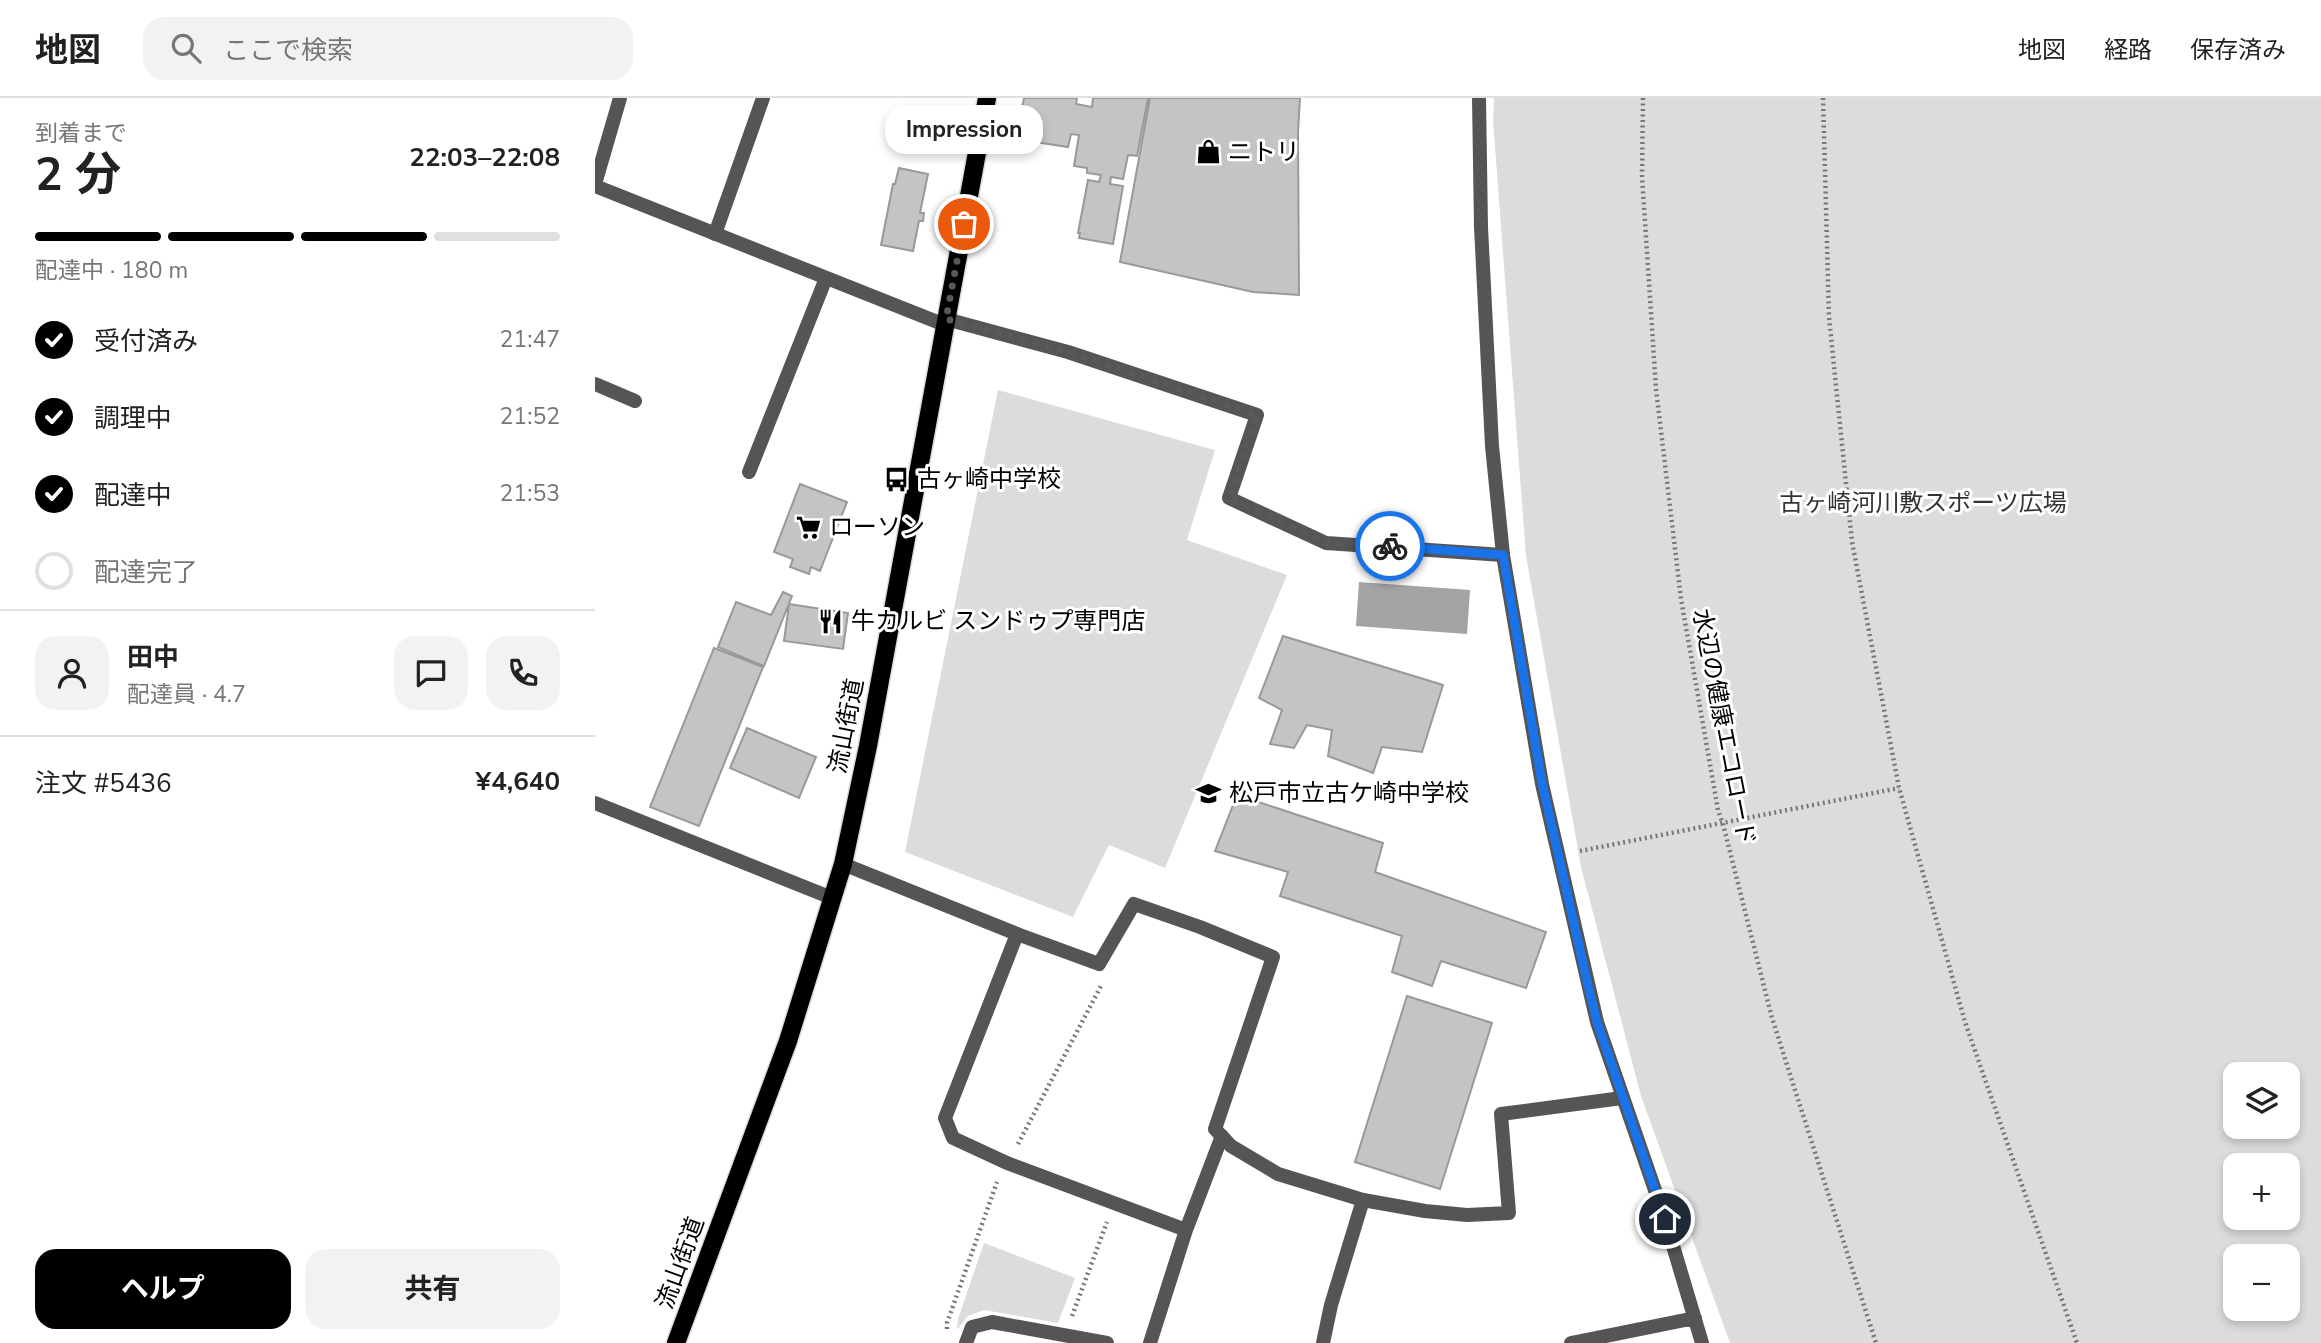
<!DOCTYPE html>
<html lang="ja">
<meta charset="utf-8">
<style>
:root{--surface:#fff;--page:#f2f2f2;--text:#222;--muted:#767676;--line:#e0e0e0;--accent:#000}
body{margin:0;font-family:"Nunito Sans","Noto Sans JP",sans-serif;background:var(--page);color:var(--text);height:100vh;display:flex;flex-direction:column;font-size:26px;white-space:nowrap}
*{box-sizing:border-box;margin:0}
p{font-size:23px;color:var(--muted)}
.icon{flex:none;width:38px;height:38px;fill:none;stroke:currentColor;stroke-width:2;stroke-linecap:round;stroke-linejoin:round}
.map{position:relative;flex:1;overflow:hidden}
.side{display:flex;flex-direction:column;background:var(--surface);width:595px}
.side>*{flex:none}
.controls{position:absolute;left:1628px;top:964px;display:grid;gap:14px}
.controls a{display:grid;place-items:center;width:77px;height:77px;border-radius:14px;background:var(--surface);box-shadow:0 4px 10px #0003;font-size:35px}
.pin{position:absolute;display:grid;place-items:center;width:60px;height:60px;color:#fff;margin:-30px;border:4px solid #fff;border-radius:50%;box-shadow:0 2px 7px #0007}
.courier{position:absolute;display:grid;place-items:center;width:70px;height:70px;margin:-35px;border:5px solid #1a73e8;border-radius:50%;background:#fff;color:#222;box-shadow:0 2px 9px #0007}
.bubble{position:absolute;height:49px;border-radius:21px;background:var(--surface);box-shadow:0 4px 10px #0003;font-size:23px;font-weight:700;line-height:49px;text-align:center}
.overview em{font-style:normal;font-weight:700}
.overview div{display:flex;flex-direction:column-reverse}
.overview{display:flex;align-items:center;justify-content:space-between;height:119px;padding:0 35px}
h1{font-size:46px;font-weight:700;line-height:52px}
.bar{display:grid;grid-template-columns:repeat(4,1fr);gap:10px 7px;align-content:center;height:84px;padding:0 35px}
.bar i{height:9px;border-radius:5px;background:var(--line)}
.bar .on{background:var(--accent)}
.bar p{grid-column:span 4}
.line{display:flex;align-items:center;gap:18px;padding:0 35px;border-top:2px solid var(--line)}
.line div{flex:1}
.round{display:grid;place-items:center;flex:none;width:74px;height:74px;border-radius:21px;background:var(--page)}
ol{padding:0 35px;list-style:none}
li{display:flex;align-items:center;gap:21px;height:77px}
li p{margin-inline-start:auto}
li .icon{padding:7px;border-radius:50%;background:var(--accent);color:#fff;stroke-width:4}
li:last-child{color:var(--muted)}
li i{width:38px;height:38px;border:4px solid var(--line);border-radius:50%}
.action{display:flex;gap:14px;margin-top:auto;padding:14px 35px}
.action a{flex:1;height:80px;border-radius:21px;background:var(--accent);color:#fff;font-size:28px;font-weight:700;line-height:80px;text-align:center}
.action a+a{background:var(--page);color:var(--text)}
header{display:flex;align-items:center;gap:42px;box-sizing:border-box;height:98px;padding:0 35px;background:var(--surface);border-bottom:2px solid var(--line)}
header strong{font-size:33px}
nav{display:flex;gap:38px;margin-inline-start:auto;font-size:24px}
.search{width:490px;height:63px;background:var(--page);display:flex;align-items:center;gap:18px;box-sizing:border-box;padding:0 24px;border-radius:21px;color:var(--muted);font-size:26px}
main{display:flex;flex:1;min-height:0}
.map>svg:first-child{display:block}
.green{fill:#dcdcdc;fill-rule:evenodd}
.water{fill:#a3a3a3}
.building{fill:#c4c4c4;stroke:#999;stroke-width:2}
.lines{fill:none;stroke-linecap:round;stroke-linejoin:round}
.primary-casing{stroke:#dbdbdb;stroke-width:21}
.path{stroke:#777;stroke-width:4.5;stroke-dasharray:2 3.5;stroke-linecap:butt}
.service{stroke:#555;stroke-width:14}
.minor{stroke:#555;stroke-width:14}
.primary{stroke:#000;stroke-width:18}
.done{stroke:#595959;stroke-width:7;stroke-dasharray:0 12.6}
.route{stroke:#1a73e8;stroke-width:9}
.labels{text-anchor:middle;dominant-baseline:central;stroke-width:6;stroke-linejoin:round;paint-order:stroke}
.poi-label{font-size:24px;fill:#000;stroke:#fff;text-anchor:start}
.park-label{font-size:24px;fill:#333;stroke:#fff}
.street-label{font-size:24px;fill:#000;stroke:#fff}
</style>
<header>
<strong>地図</strong>
<div class="search"><svg class="icon" aria-label="search" viewBox="0 0 24 24"><circle cx="10" cy="10" r="6"/><path d="M15 15l6 6"/></svg>ここで検索</div>
<nav><a>地図</a><a>経路</a><a>保存済み</a></nav>
</header>
<main>
<section class="side">
<div class="overview"><div><h1>2 分</h1><p>到着まで</p></div><em>22:03–22:08</em></div>
<div class="bar"><i class="on"></i><i class="on"></i><i class="on"></i><i></i><p>配達中 · 180 m</p></div>
<ol>
<li><svg class="icon" aria-label="check" viewBox="0 0 24 24"><path d="M5 12l5 5 9-10"/></svg>受付済み<p>21:47</p></li>
<li><svg class="icon" aria-label="check" viewBox="0 0 24 24"><path d="M5 12l5 5 9-10"/></svg>調理中<p>21:52</p></li>
<li><svg class="icon" aria-label="check" viewBox="0 0 24 24"><path d="M5 12l5 5 9-10"/></svg>配達中<p>21:53</p></li>
<li><i></i>配達完了</li>
</ol>
<div class="line" style="height:126px"><a class="round"><svg class="icon" aria-label="person" viewBox="0 0 24 24"><circle cx="12" cy="8" r="4"/><path d="M4 21q1-7 8-7t8 7"/></svg></a><div><b>田中</b><p>配達員 · 4.7</p></div><a class="round"><svg class="icon" aria-label="chat" viewBox="0 0 24 24"><path d="M4 5h16v11H9l-5 4z"/></svg></a><a class="round"><svg class="icon" aria-label="phone" viewBox="0 0 24 24"><path d="M5 4h4l2 5-3 2q2 4 5 5l2-3 5 2v4C11 20 4 13 5 4z"/></svg></a></div>
<div class="line" style="height:91px"><div>注文 #5436</div><b>¥4,640</b></div>
<div class="action"><a>ヘルプ</a><a>共有</a></div>
</section>
<div class="map">
<svg width="1726" height="1245" viewBox="0 0 1726 1245">
<rect width="100%" height="100%" fill="#fff"/>
<path class="green" d="M899,0H1726V1245H1135L1046,998L986,769L931,458L898,23ZM1692,976V1029H1640V976ZM1640,1068H1692V1120H1640ZM1692,1158V1211H1640V1158Z
M403,292L620,352L592,442L692,477L570,770L514,747L478,819L310,754Z
M389,1145L480,1180L463,1225L389,1212L373,1218L362,1232L363,1221Z"/>
<path class="water" d="M764,484L875,492L872,536L761,528Z"/>
<path class="building" d="M429,0H482L481,6L497,9L498,0H553L542,58L533,57L528,81L516,79L515,86L528,88L518,146L484,140L485,135H483L493,82L504,84L506,77L492,75V70L479,68L484,37L476,36L473,49L421,41Z
M555,0H705L703,34L704,197L658,194L525,164Z
M304,70L333,76L325,115H329L328,123H324L318,153L286,147L298,86H300Z
M205,386L252,404L225,473L216,469L214,476L195,469L198,461L179,454Z
M188,494L197,498L169,568L123,549L141,504L176,517Z
M194,506L253,515L248,551L189,543Z
M688,538L848,587L827,654L787,649L778,675L733,658L737,632L712,627L699,650L675,646L687,612L664,600Z
M119,550L168,569L104,728L55,709Z
M152,630L221,659L204,700L135,670Z
M642,697L788,745L780,774L951,834L931,890L846,863L837,888L797,874L807,838L685,798L693,774L620,753Z
M812,898L897,925L845,1091L760,1064Z"/>
<g class="lines">
<defs>
<path id="primary" d="M81,1245L193,943L248,766L273,648L392,0"/>
</defs>
<use href="#primary" class="primary-casing"/>
<path class="path" d="M1048,0L1047,78L1061,291L1086,501L1123,712L1128,726L1177,920L1281,1245
M1228,0L1234,219L1257,444L1304,690L1370,924L1482,1245
M985,753L1304,690
M423,1046L507,886
M477,1218L512,1124
M352,1231V1225L402,1084"/>
<path class="service" d="M120,136L168,0
M351,221L473,254L662,317L634,400L731,445L908,457
M0,286L40,303
M248,766L422,836L504,866L539,806L605,829L678,859L620,1031L636,1048L683,1076L768,1102L830,1113L872,1117L914,1115L906,1016L1027,1000"/>
<path class="minor" d="M884,0L886,129L897,348L908,457L947,686L1002,924L1070,1121L1107,1245
M0,86L25,0
M0,88L350,227
M154,374L231,180
M0,705L237,800
M422,836L350,1020L358,1040L412,1065L591,1132
M371,1245L377,1229L397,1224L512,1245
M555,1245L591,1132L627,1038
M728,1245L736,1207L768,1102
M976,1245L1100,1220"/>
<use href="#primary" class="primary"/>
</g>
<g class="lines">
<path class="done" d="M369,126L351,221L473,254L662,317L634,400L731,445L795,448"/>
<path class="route" d="M795,448L908,457L947,685L992,883L1002,924L1070,1121"/>
</g>
<defs>
<symbol id="shop-bare" viewBox="-9 -9 18 18"><path d="M-5-2.5h2.3a2.7 3.5 0 0 1 5.4 0H5L5.5 6h-11ZM-1.5-2.5h3a1.5 2.3 0 0 0-3 0Z" fill="#000" stroke="#fff" stroke-width="2.5" paint-order="stroke"/></symbol>
<symbol id="bus-bare" viewBox="-9 -9 18 18"><path d="M-5-6H5V4H4V6H2V4H-2V6H-4V4H-5ZM-3.5-4V0h7V-4ZM-3.5 1.2v1.5H-2V1.2ZM2 1.2v1.5H3.5V1.2Z" fill="#000" stroke="#fff" stroke-width="2.5" paint-order="stroke"/></symbol>
<symbol id="supermarket-bare" viewBox="-9 -9 18 18"><path d="M-6-5.5h2.5l.6 2H6L4.5 2H-2.5L-4.4-4H-6ZM-1.5 3.2a1.3 1.3 0 1 0 .1 0ZM3 3.2a1.3 1.3 0 1 0 .1 0Z" fill="#000" stroke="#fff" stroke-width="2.5" paint-order="stroke"/></symbol>
<symbol id="restaurant-bare" viewBox="-9 -9 18 18"><path d="M-5-6h1v4h1v-4h1v4h1v-4h1v5L-1.5 .5V6h-2V.5L-5-1ZM5-6V6H3V1.5H1.5Q1.5-4 5-6Z" fill="#000" stroke="#fff" stroke-width="2.5" paint-order="stroke"/></symbol>
<symbol id="school-bare" viewBox="-9 -9 18 18"><path d="M0-5L7-2L0 1L-7-2ZM-4 1L0 2.5L4 1V4Q0 6-4 4Z" fill="#000" stroke="#fff" stroke-width="2.5" paint-order="stroke"/></symbol>
</defs>
<g fill-rule="evenodd">
<use href="#shop-bare" x="596" y="36" width="35" height="35"/>
<use href="#bus-bare" x="284" y="364" width="35" height="35"/>
<use href="#supermarket-bare" x="196" y="412" width="35" height="35"/>
<use href="#restaurant-bare" x="218" y="506" width="35" height="35"/>
<use href="#school-bare" x="596" y="678" width="35" height="35"/>
</g>
<g class="labels">
<g class="poi-label">
<text x="633" y="54">ニトリ</text>
<text x="322" y="381">古ヶ崎中学校</text>
<text x="234" y="429">ローソン</text>
<text x="256" y="523">牛カルビ スンドゥプ専門店</text>
<text x="634" y="695">松戸市立古ケ崎中学校</text>
</g>
<g class="park-label">
<text x="1328" y="405">古ヶ崎河川敷スポーツ広場</text>
</g>
<g class="street-label">
<text transform="translate(251 628) rotate(-79)">流山街道</text>
<text transform="translate(1129 629) rotate(79)">水辺の健康エコロード</text>
<text transform="translate(85 1165) rotate(-70)">流山街道</text>
</g>
</g>
</svg>
<div class="controls">
<a><svg class="icon" aria-label="layers" viewBox="0 0 24 24"><path d="M12 4l9 5-9 5-9-5zM3 14l9 5 9-5"/></svg></a>
<a>+</a>
<a>−</a>
</div>
<div class="pin" style="left:369px;top:126px;background:#ea580c"><svg class="icon" aria-label="bag" viewBox="0 0 24 24"><path d="M5 8h14l-1 12H6zM9 8a3 3 0 0 1 6 0"/></svg></div>
<div class="pin" style="left:1070px;top:1121px;background:#1f2937"><svg class="icon" aria-label="home" viewBox="0 0 24 24"><path d="M3 11l9-7 9 7M6 9v11h12V9"/></svg></div>
<div class="courier" style="left:795px;top:448px"><svg class="icon" aria-label="bike" viewBox="0 0 24 24"><circle cx="6" cy="16" r="4"/><circle cx="18" cy="16" r="4"/><path d="M6 16l4-8h5l3 8M10 8l3 8H6M13 5h3"/></svg></div>
<div class="bubble" style="left:290px;top:7px;width:158px">Impression</div>
</div>
</main>
